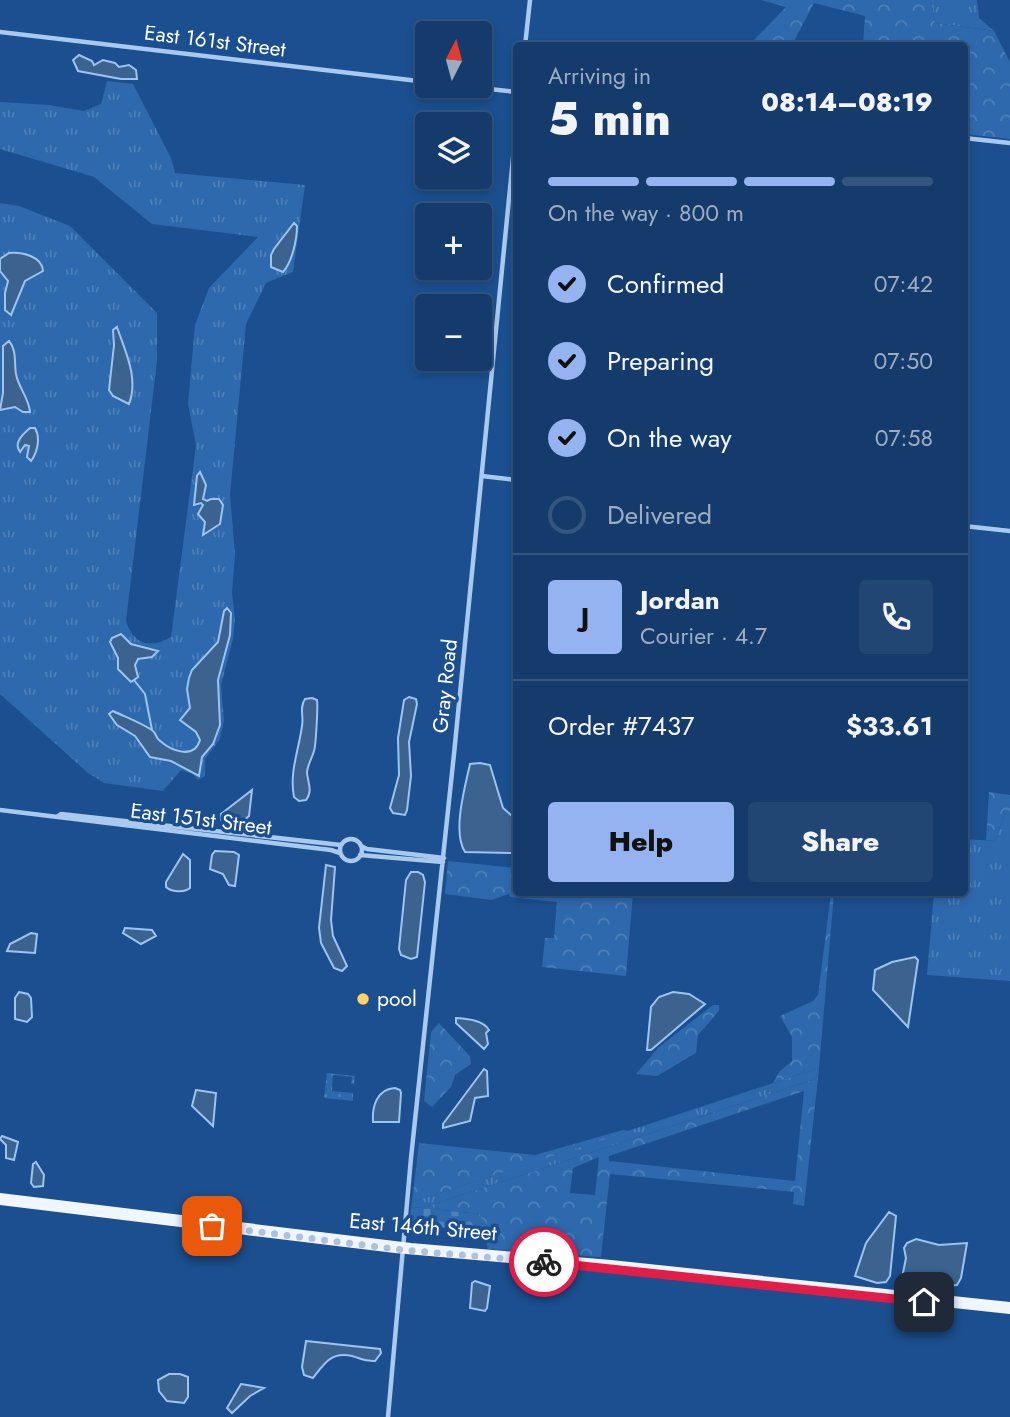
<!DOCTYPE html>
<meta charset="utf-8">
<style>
:root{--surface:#143b6b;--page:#214673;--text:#f1f3f6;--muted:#9dadc1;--line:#33557e;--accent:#95b2f1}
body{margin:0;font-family:Jost,sans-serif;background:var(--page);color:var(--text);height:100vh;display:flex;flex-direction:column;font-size:26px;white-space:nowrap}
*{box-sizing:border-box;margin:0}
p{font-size:23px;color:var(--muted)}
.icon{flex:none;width:38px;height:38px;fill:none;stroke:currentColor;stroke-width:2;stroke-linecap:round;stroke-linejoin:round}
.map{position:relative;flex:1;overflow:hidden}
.side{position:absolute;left:513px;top:42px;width:455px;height:854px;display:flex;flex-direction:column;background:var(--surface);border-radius:7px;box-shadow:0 4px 10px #0003,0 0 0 2px var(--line)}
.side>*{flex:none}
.needle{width:46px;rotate:6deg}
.buttons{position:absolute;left:415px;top:21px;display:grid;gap:14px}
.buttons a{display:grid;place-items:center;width:77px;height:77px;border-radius:7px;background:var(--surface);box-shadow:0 4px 10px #0003,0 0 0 2px var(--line);font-size:35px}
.pin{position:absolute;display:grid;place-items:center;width:60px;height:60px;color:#fff;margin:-30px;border-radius:14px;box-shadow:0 4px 10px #0006}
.courier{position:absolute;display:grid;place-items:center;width:70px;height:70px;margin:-35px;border:5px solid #e11d48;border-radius:50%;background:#fff;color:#222;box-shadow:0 2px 9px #0007}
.head em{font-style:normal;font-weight:800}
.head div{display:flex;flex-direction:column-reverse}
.head{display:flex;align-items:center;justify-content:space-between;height:119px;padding:0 35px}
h1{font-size:46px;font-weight:800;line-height:52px}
.bar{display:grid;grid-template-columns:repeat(4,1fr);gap:10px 7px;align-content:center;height:84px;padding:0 35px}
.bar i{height:9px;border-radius:5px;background:var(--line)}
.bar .active{background:var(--accent)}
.bar p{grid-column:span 4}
.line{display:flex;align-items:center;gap:18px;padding:0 35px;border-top:2px solid var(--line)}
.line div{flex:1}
.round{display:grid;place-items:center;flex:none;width:74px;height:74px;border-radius:7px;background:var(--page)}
ol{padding:0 35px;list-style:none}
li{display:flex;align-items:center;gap:21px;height:77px}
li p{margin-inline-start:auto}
li .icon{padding:7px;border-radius:50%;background:var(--accent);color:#111;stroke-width:4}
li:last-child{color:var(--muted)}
li i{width:38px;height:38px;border:4px solid var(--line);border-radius:50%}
.primary-button{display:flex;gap:14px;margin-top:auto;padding:14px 35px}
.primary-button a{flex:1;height:80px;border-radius:7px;background:var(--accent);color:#111;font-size:28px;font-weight:800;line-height:80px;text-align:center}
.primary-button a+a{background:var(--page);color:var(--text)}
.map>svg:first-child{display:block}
.grass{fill:url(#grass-tufts)}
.forest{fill:url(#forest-crowns);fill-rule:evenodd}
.cemetery{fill:url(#cemetery-stones)}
.park{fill:url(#park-dots)}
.water{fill:#3c6290;stroke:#9cc4f0;stroke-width:2}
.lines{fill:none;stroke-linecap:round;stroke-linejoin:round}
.stream{stroke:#9cc4f0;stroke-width:2}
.tertiary{stroke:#a9c9ee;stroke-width:4.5}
.primary{stroke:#f0f6ff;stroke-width:6}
.done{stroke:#afc1d8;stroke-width:7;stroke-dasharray:0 12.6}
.route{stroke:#e11d48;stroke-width:9}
.poi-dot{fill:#ffd166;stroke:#1b4f8f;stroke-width:2.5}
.labels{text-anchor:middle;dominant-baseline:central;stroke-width:7;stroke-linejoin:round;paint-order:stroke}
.street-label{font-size:21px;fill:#fff;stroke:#1b4f8f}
.poi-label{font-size:21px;fill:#fff;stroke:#1b4f8f;text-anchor:start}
</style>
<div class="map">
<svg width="1010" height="1417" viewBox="0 0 1010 1417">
<defs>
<pattern id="grass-tufts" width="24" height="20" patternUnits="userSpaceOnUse" patternTransform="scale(1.75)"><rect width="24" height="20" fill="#2e69ad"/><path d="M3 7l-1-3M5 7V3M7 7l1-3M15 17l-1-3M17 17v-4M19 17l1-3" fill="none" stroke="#4d80b9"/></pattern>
<pattern id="forest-crowns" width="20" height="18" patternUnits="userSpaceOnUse" patternTransform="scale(1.75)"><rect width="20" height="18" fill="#2e69ad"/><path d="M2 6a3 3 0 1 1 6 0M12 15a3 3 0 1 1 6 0" fill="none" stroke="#4d80b9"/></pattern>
<pattern id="cemetery-stones" width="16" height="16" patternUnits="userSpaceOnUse" patternTransform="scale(1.75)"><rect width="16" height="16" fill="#2e69ad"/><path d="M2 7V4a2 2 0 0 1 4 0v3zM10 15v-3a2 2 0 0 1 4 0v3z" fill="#4d80b9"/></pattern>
<pattern id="park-dots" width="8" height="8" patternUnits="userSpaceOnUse" patternTransform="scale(1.75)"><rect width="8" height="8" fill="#2e69ad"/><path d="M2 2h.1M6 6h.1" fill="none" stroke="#4d80b9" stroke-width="1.8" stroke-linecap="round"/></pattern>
</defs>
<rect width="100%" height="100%" fill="#1b4f8f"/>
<path class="grass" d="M931,0H977L979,18L994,31L935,23Z
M107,81L133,84L171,158L175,173L305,185L293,272L266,283L246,324L230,495L235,554L232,593L235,619L233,639L221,685L224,720L220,739L205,759V776L198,780L193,774L181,770L163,791L104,783L88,773L0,694V203L19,206L70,226L157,313V361L126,621C134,645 150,649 171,637L196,445L188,404L195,325L209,288L258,237L152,224L94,177L0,149V102L49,105L84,111L101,104Z
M1005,813H1010V981L927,975L934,893L964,892V839L995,841Z
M819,1068L818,1078L422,1208L411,1207L412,1202Z"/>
<path class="forest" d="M761,0H931L935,23L994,31L1010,62V139L964,134V46L863,45L865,16L814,3L792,45H749L786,7Z
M989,792L1010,795V813H1005L995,841L986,840Z
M448,861L516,868V892L633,893L626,976L542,967L545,938H554L557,902L510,897L509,894L491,900L445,894Z
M831,893H834L819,1068L773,1083L779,1072L792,1061V1037L780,1016L813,1001L818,995Z
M713,1005H719V1011L698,1035L696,1053L657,1076L636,1074L659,1047Z
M439,1023L470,1056L471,1064L455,1075L451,1087L432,1107L424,1101L431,1032Z
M818,1078L804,1206L793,1204L794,1192L610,1174L601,1257L488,1249L480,1214L422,1208ZM804,1091L795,1181L609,1161V1156ZM599,1157L595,1195L570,1193L573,1168Z
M623,1130L630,1131L412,1202L419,1143L535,1155Z"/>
<path class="cemetery" d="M411,1207L480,1214L485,1232L409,1224Z"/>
<path class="park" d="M327,1073L355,1076L354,1084H351L352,1077L333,1075L332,1091L353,1093V1101L324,1098Z"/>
<path class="water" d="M79,55L92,61L94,65L103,60L115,63L119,67L129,65L136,70L137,79H121L78,71L73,60Z
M294,223L297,226C297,240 292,262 283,272L271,267V255L274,249Z
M9,253C22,252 42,256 43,271L25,281L11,315L5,310V293L8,281L0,271V259Z
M117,327C125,351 139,378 129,404L113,396L109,390L114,345L113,330Z
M9,341C17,350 14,363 16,374C18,387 29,398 30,412H23L15,407L0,410L3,393V346Z
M30,428H35C41,438 37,453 31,461L27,457L29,446L25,445L20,452C13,443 23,434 30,428Z
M200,472L206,485L203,499L207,501L211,499H219L223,505L220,524L203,535L205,522L198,514L203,505L201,503L194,505L197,476Z
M227,608L231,613L230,635L218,680L220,725L213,744L202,757L199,776L171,761L150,757L135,736L117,725L109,714L113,711C123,716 146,725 153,731C156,733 156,738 159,740C171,751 194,760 200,740L196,732L180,720L190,708L187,689L189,678L192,670L218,642L224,611Z
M121,634L131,644L158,651L152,657L138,659L135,665L138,677L131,682L118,669V658L110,642L112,638Z
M409,697L416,699L417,704L409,742L411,776L407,810L405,815L393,813L390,808L399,775L398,738L404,700Z
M312,698L317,700C318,705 316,745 314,751C312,758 307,766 307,773C308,783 313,791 306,800L299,801L294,797C289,773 299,749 302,726C304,716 299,708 305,699Z
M480,763L490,765L503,808L511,815L516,813V846L513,853L465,852C452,832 465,787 470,764Z
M252,790L249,816C242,823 230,825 221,820V814Z
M215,851L234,852L239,855L235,886L229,885L223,874L210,869L212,855Z
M183,854L190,860V888C184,893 171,892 166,887V882Z
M326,865L335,867L331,920L333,936L347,966L342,971L334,968L321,943L319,928Z
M411,872H418L423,875L425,882L417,957L411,959L401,955L399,949L406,880Z
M125,928L152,930L156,936L141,944L123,933Z
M31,933L37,934L35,953L7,951L10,944Z
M915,957L918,960L908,1027L873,990L875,970L892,962Z
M19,992L28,994L31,998L32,1017L27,1022L15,1019V998Z
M673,992L689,994L705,1004L651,1050H647L651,1007L659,997Z
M456,1018C468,1019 483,1020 489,1030L486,1033L488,1044L484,1049L456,1023Z
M484,1069L487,1071L488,1096L475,1098L470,1121L443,1128V1124Z
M395,1088L400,1090L401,1093L399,1122H373C372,1106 377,1089 395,1088Z
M196,1090L216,1093L213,1126L192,1106Z
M2,1136L18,1142L14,1160L6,1158V1145L0,1139Z
M36,1162L44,1175L43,1186L34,1187L31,1183L33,1164Z
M889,1212L896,1216L890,1276L886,1282L877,1283L855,1276L866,1243Z
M916,1239L939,1245L967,1243L961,1278L957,1285C942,1288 919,1279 902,1278L906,1258L904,1248L907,1243Z
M475,1281L490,1286L487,1308L485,1311L470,1308L472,1283Z
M306,1341L380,1349L381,1353L375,1361C365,1362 360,1358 352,1356C331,1351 324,1364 313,1378L304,1375L302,1367Z
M169,1374H180L188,1377V1397L184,1403L167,1401L159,1391L158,1380Z
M241,1384L264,1388L250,1396L232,1413L227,1408Z"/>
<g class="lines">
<path class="stream" d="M134,680L145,694L152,730"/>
<path class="tertiary" d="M0,32L427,82
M525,46L530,0
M461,86L516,92
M964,138L1010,143
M482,476L516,480
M964,526L1010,531
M0,810L331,850L340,853
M58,816L61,814L341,845
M340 850a11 11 0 1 1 22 0a11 11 0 1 1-22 0Z
M361,846L367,849L444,858
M360,855L443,862
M388,1417L411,1158L454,754L516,128"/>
<path class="primary" d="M0,1196L411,1246L611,1263L1010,1305
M0,1202L395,1250L635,1271L1010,1311"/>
</g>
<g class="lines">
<path class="done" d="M212,1226L403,1250L544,1262"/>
<path class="route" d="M544,1262L924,1302"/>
</g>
<circle class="poi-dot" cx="363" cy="999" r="7"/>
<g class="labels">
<g class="street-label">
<text transform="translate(215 41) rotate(7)">East 161st Street</text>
<text transform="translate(445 686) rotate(-84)">Gray Road</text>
<text transform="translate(201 819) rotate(7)">East 151st Street</text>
<text transform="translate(423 1227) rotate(5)">East 146th Street</text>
</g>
<g class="poi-label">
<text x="377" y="999">pool</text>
</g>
</g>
</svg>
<div class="buttons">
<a><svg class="needle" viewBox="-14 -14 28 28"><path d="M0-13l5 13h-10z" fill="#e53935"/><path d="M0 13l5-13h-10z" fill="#9dadc1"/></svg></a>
<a><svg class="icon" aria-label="layers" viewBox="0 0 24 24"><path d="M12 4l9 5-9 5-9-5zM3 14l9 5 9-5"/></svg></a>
<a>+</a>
<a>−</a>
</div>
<div class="pin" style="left:212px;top:1226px;background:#ea580c"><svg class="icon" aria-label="bag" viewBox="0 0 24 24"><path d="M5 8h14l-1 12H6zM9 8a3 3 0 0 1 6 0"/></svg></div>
<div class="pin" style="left:924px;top:1302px;background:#1f2937"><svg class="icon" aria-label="home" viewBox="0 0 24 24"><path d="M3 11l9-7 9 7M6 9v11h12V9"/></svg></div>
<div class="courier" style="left:544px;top:1262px"><svg class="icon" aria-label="bike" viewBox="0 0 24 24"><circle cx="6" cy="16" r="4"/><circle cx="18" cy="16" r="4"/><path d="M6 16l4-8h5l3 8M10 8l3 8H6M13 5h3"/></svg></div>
<section class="side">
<div class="head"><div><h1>5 min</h1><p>Arriving in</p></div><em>08:14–08:19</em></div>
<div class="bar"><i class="active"></i><i class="active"></i><i class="active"></i><i></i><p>On the way · 800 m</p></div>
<ol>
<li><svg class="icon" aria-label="check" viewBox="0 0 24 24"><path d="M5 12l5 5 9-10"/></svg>Confirmed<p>07:42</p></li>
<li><svg class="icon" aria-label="check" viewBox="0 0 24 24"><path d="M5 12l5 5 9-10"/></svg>Preparing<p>07:50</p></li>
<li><svg class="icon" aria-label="check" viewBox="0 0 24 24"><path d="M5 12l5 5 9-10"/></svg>On the way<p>07:58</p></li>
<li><i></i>Delivered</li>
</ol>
<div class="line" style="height:126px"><b class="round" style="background:var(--accent);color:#111">J</b><div><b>Jordan</b><p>Courier · 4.7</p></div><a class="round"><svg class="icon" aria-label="phone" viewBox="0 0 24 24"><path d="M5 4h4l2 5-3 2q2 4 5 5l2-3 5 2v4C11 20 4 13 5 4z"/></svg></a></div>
<div class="line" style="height:91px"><div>Order #7437</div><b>$33.61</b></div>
<div class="primary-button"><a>Help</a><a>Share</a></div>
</section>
</div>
